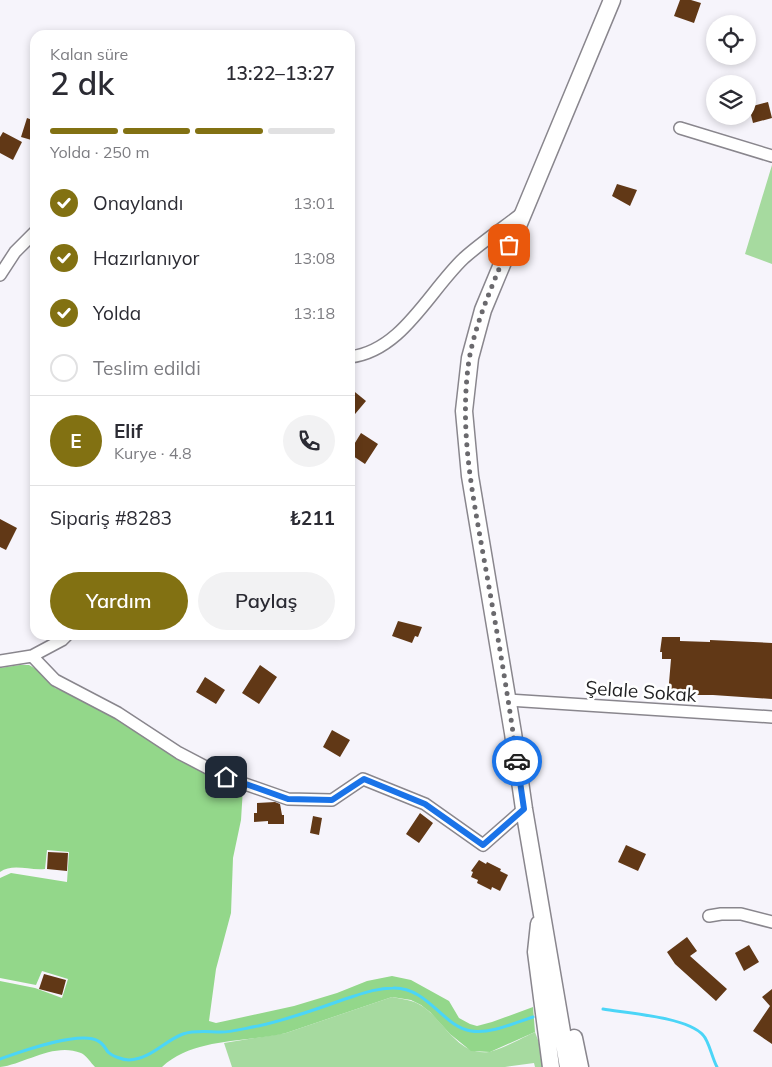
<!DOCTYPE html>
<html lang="tr">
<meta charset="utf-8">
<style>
:root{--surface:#fff;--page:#f2f2f3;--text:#2b2b33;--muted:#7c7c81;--line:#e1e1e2;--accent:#827112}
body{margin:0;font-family:Mulish,sans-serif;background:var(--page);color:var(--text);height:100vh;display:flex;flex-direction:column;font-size:19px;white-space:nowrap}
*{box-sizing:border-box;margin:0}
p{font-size:16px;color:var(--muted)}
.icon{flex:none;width:28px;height:28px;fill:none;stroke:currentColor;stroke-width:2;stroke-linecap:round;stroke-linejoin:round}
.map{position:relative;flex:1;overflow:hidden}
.sheet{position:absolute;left:30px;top:30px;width:325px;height:610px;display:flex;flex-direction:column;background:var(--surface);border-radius:15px;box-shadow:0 2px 8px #0003}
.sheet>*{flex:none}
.controls{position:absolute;left:706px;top:15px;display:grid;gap:10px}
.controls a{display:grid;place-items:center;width:50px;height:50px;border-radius:50%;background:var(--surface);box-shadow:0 2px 8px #0003;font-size:25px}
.pin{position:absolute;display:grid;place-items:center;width:42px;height:42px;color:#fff;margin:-21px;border-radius:10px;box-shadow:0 2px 8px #0006}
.courier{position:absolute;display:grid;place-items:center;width:50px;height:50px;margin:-25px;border:4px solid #1a73e8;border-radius:50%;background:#fff;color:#222;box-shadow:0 1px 6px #0007}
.headline em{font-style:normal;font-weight:600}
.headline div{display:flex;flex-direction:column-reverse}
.headline{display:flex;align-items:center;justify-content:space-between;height:85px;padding:0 20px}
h1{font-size:32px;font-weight:600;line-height:38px}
.bar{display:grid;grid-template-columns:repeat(4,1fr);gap:8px 5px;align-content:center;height:60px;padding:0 20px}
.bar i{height:6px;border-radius:4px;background:var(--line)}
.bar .active{background:var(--accent)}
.bar p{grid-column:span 4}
.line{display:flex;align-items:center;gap:12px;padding:0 20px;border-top:1px solid var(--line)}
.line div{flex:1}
.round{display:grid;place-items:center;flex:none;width:52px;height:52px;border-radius:26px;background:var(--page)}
ol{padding:0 20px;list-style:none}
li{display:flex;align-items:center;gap:15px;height:55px}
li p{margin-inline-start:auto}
li .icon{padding:5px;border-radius:50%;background:var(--accent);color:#fff;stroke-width:4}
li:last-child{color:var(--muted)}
li i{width:28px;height:28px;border:2px solid var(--line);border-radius:50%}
.primary-button{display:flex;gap:10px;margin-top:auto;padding:10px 20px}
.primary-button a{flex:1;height:58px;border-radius:30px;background:var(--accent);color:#fff;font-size:20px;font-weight:600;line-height:58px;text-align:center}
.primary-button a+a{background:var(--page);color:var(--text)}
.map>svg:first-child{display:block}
.green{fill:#a6da9f}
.forest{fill:#93d78a}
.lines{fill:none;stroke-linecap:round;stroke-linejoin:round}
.stream{stroke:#4bd5f7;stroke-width:3}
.building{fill:#613816}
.minor-casing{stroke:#89868d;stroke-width:14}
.secondary-casing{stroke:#89868d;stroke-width:19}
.minor{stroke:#fff;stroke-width:11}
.secondary{stroke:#fff;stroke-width:16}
.done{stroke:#6a696d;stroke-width:5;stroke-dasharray:0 9}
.route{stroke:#1a73e8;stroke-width:6}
.labels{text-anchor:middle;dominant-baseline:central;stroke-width:5;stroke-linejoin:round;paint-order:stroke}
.street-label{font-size:19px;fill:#1e1e20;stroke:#fff}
</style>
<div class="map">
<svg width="772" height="1067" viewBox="0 0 772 1067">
<rect width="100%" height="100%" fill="#f6f4fb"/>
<path class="green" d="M772,165V264L745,254Z
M392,997C402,999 413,1000 422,1006C444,1020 457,1056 489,1052C500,1050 524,1037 535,1032L548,1067H535L534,1063L505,1067H232L224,1043L286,1033Z"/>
<path class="forest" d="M20,665H29L36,669L55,688L92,704L243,788L241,820L233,858L231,913L216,969L209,1021L216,1023L294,1006L337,993L367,981L392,976L411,980L449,1001L459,1018L470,1024L477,1026L492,1022L533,1007L535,1032L490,1052L471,1051L450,1034L430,1012L421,1005L411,1000L392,997L286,1033C245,1043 195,1037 162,1067H95C91,1063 86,1055 81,1053C54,1042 25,1064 0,1067V981L35,988L62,998L68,979L42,971L36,985L0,978V878L11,873L67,882L69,852L47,850L45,869C30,871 13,863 0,872V668Z"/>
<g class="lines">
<path class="stream" d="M603,1009C627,1013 687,1017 703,1035C709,1041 712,1058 717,1067
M0,1059C20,1052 80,1030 98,1041C103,1043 105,1048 108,1052C112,1056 123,1060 129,1060C151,1059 164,1041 183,1034C195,1030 208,1032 221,1032C233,1032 246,1028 258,1026C287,1020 317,1009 345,999C361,994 376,988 393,988C428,987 443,1027 471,1031C491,1034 514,1023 533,1017"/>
</g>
<path class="building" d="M680,0H691L701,3L694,23L674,16Z
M768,102L772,118L753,123L749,107Z
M27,118L35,121V141L21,137Z
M3,132L22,142L13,160L0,153V137Z
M617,184L637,190L630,206L612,196Z
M350,388L366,401L350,420Z
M361,433L378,444L365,464L350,454V451Z
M0,519L17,528L6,550L0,547Z
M398,621L422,627L418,637L415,636L412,643L392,636Z
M662,637H680V641L710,642V640L772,643V699L713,695H668L671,659H662V652H660Z
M260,665L277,677L259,704L242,693Z
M205,677L225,690L216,704L196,692Z
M332,730L350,740L340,757L323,747Z
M275,802L280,804L282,815H284V824H268V821L254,822V813H257V803Z
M420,813L433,823L419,843L406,834Z
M313,816L322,818L319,835L310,833Z
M626,845L646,854L638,871L618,862Z
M48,852L68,853L67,871L47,869Z
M479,860L486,864L487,862L501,869L500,871L508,875L500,891L492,887L491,890L477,883L478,880L471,877L473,872L471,871Z
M687,937L697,951L690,956L727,989L716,1001L675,964L667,952Z
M749,945L759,962L744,971L735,953Z
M44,974L66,980L62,995L39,989Z
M772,989V1044L753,1031L770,1006L762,997Z"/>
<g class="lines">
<defs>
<path id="minor" d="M680,128L772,156
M0,275L15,252L35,232
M350,357C402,351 429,291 464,258C482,242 503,228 522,213
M32,656L62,640L67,635
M0,661L32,656L55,680L118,713L179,753L225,777L288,799L332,800L363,779L425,804L483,845L524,809
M508,700L772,717
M709,916L721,914H741L772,922"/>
<path id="secondary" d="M539,924L536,952L551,1067
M574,1038L580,1067
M568,1067L524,809L513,733L470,476L464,411L470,358L483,310L612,0"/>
</defs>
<use href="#minor" class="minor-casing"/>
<use href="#secondary" class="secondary-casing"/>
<use href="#minor" class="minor"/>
<use href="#secondary" class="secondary"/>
</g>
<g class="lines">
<path class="done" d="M509,245C494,282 476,320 469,360C459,429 472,491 484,559C496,626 508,694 517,761"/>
<path class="route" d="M226,777L288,799L332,800L364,779L425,804L483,845L524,809L517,761"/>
</g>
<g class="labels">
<g class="street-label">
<text transform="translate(641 691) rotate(4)">Şelale Sokak</text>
</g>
</g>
</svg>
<div class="controls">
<a><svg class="icon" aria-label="locate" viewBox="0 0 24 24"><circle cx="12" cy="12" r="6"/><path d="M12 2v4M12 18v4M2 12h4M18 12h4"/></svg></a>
<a><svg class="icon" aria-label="layers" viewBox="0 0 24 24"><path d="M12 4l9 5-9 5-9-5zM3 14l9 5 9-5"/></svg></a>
</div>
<div class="pin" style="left:509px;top:245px;background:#ea580c"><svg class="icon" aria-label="bag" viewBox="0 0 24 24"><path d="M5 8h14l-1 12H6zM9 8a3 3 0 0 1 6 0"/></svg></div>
<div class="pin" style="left:226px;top:777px;background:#1f2937"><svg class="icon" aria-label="home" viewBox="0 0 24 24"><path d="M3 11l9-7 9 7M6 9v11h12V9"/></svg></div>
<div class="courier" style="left:517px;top:761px"><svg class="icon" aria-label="car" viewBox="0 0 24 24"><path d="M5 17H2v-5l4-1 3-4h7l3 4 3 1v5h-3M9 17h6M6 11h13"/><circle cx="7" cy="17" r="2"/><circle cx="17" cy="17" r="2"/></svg></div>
<section class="sheet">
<div class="headline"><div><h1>2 dk</h1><p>Kalan süre</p></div><em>13:22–13:27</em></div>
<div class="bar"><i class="active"></i><i class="active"></i><i class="active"></i><i></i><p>Yolda · 250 m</p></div>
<ol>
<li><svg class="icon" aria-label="check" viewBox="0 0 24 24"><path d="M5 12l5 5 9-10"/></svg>Onaylandı<p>13:01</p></li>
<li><svg class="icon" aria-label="check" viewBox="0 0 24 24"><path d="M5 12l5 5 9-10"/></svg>Hazırlanıyor<p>13:08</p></li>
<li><svg class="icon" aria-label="check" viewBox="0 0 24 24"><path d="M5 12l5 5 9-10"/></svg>Yolda<p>13:18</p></li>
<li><i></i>Teslim edildi</li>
</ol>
<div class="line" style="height:90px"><b class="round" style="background:var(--accent);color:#fff">E</b><div><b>Elif</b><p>Kurye · 4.8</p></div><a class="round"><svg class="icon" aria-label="phone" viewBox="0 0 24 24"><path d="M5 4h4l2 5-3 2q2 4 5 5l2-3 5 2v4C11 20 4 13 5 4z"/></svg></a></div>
<div class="line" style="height:65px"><div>Sipariş #8283</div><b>₺211</b></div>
<div class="primary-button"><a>Yardım</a><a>Paylaş</a></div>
</section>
</div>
